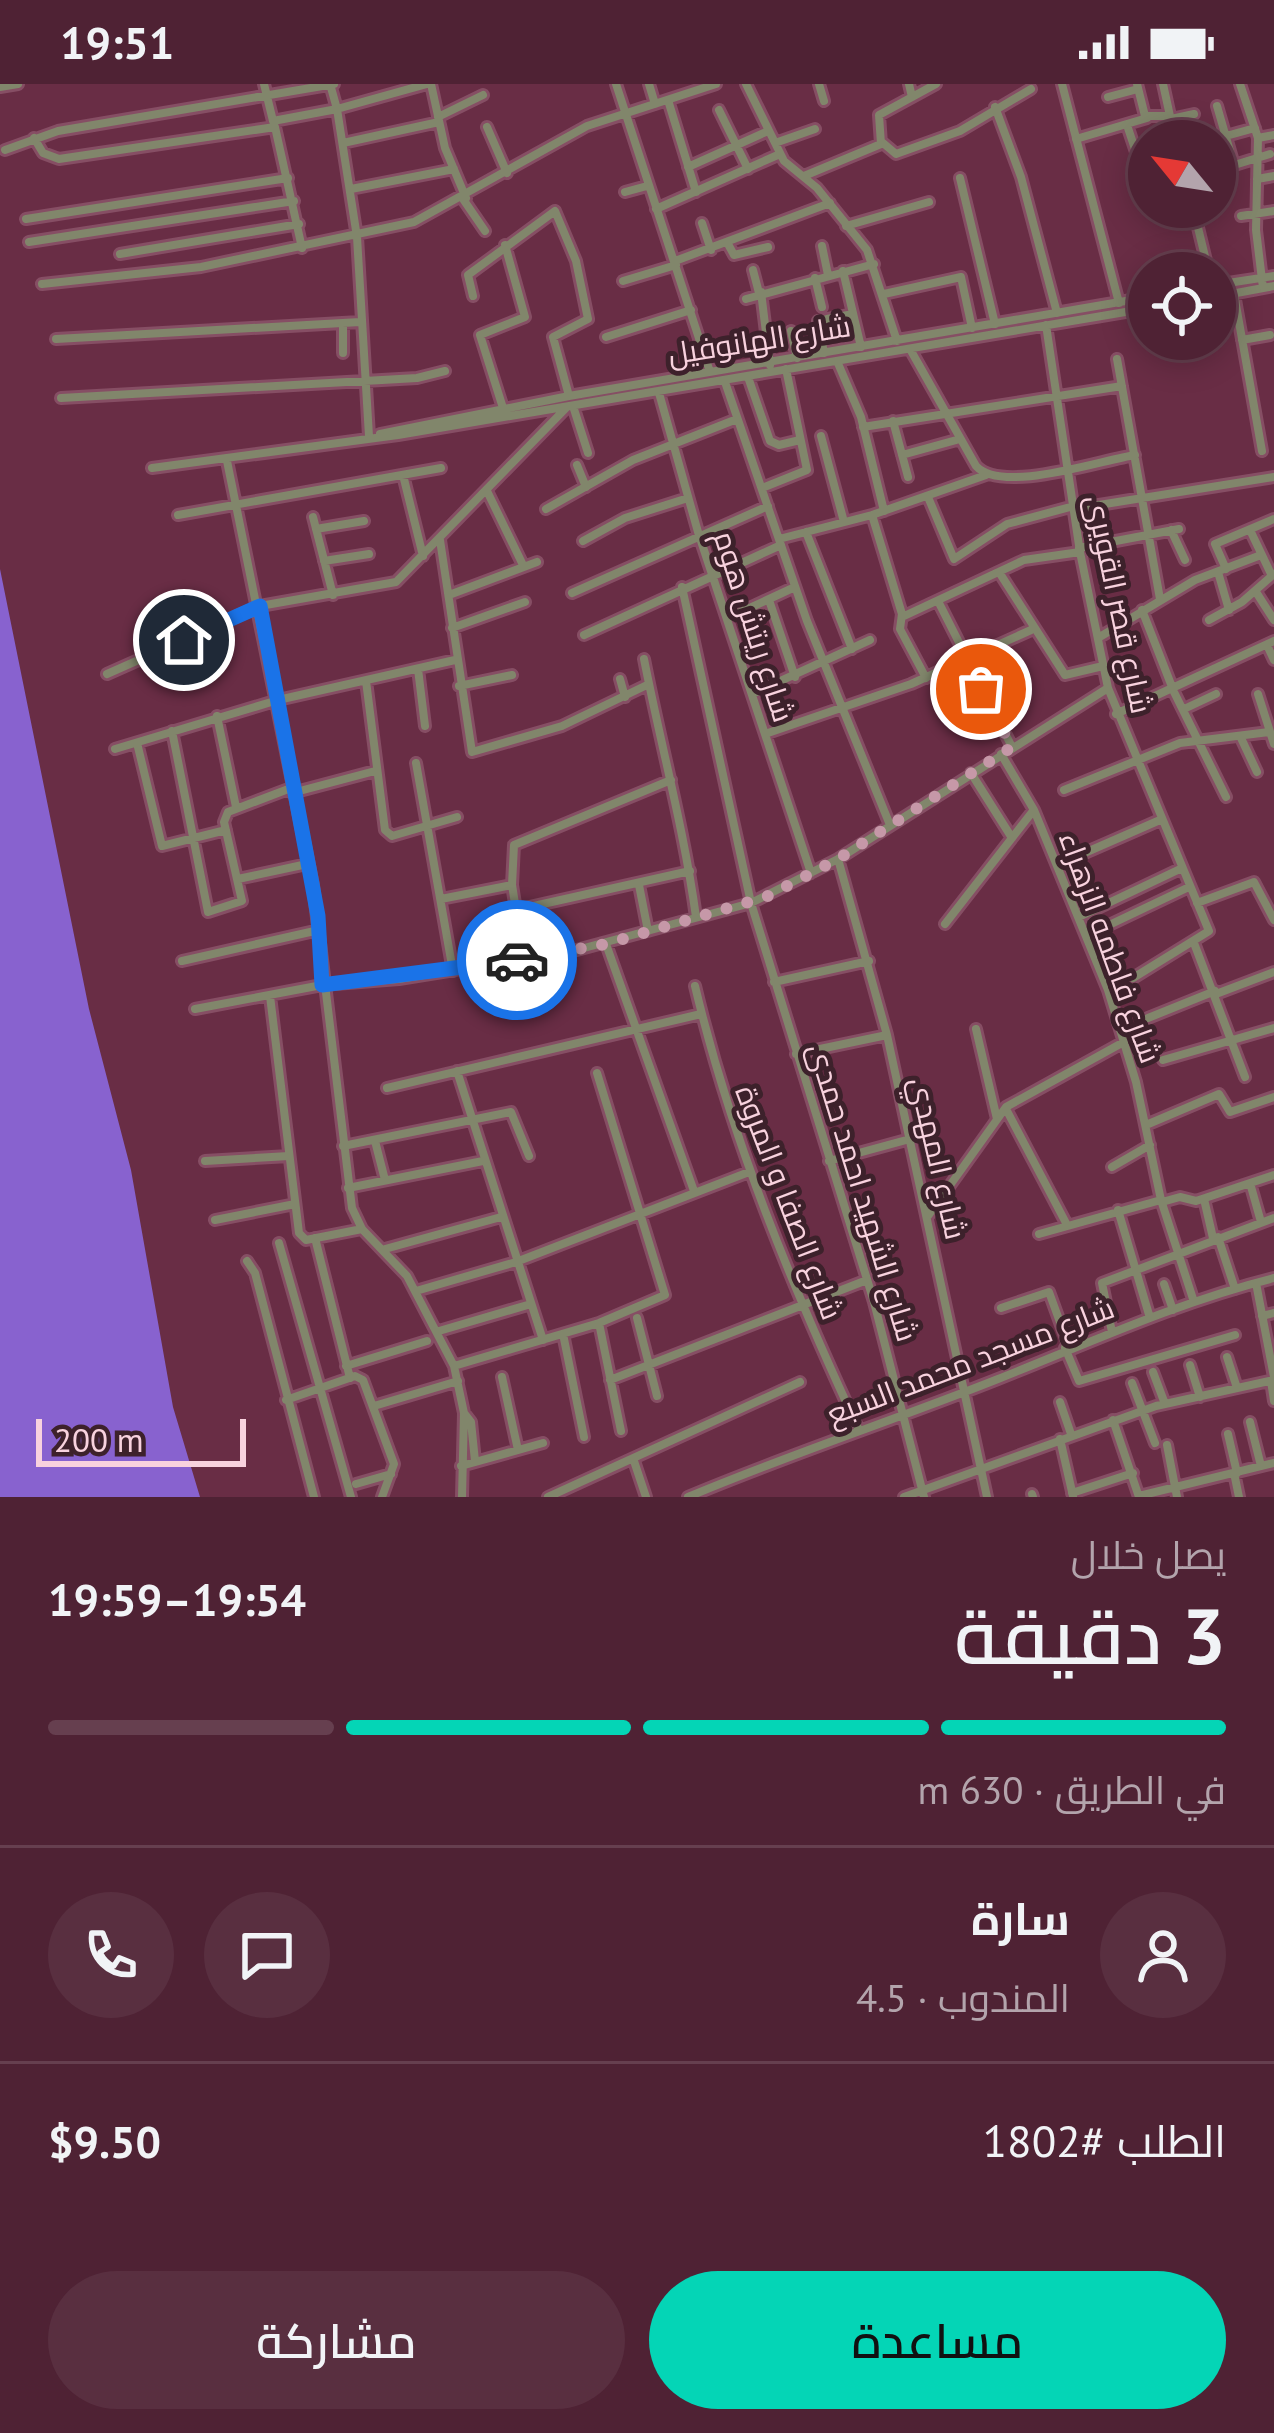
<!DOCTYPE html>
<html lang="ar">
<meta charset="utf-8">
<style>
:root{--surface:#4f2234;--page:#592f40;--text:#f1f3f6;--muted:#b3a4ac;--line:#663f4f;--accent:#04d5b6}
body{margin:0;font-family:"PT Sans",Cairo,sans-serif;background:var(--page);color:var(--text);direction:rtl;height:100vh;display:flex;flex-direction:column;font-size:45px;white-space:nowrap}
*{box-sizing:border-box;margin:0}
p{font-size:39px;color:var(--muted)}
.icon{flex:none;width:66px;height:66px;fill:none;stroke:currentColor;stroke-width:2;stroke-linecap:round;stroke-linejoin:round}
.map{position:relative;height:1413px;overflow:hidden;direction:ltr}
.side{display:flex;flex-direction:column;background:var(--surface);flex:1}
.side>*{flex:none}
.needle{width:78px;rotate:300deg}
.fabs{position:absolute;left:1128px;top:36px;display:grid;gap:24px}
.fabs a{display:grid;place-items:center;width:108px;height:108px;border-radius:50%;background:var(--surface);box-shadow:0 6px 30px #0003,0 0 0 3px var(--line);font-size:60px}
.scale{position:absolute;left:36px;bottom:30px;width:210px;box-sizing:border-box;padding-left:12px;border:6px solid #f8d2de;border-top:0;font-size:33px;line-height:42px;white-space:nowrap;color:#f8d2de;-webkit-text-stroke:9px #3d212b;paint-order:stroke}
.pin{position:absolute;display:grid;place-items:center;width:102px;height:102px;color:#fff;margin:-51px;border:6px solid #fff;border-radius:50%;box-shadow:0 3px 12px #0007}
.courier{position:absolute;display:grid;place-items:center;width:120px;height:120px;margin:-60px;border:9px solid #1a73e8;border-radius:50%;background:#fff;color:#222;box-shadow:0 3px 15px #0007}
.summary em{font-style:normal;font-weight:600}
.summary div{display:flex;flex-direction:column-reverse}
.summary{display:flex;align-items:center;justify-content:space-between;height:204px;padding:0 48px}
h1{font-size:78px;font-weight:600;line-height:90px}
.bar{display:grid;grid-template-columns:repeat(4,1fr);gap:18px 12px;align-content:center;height:144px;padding:0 48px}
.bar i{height:15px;border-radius:9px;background:var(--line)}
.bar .selected{background:var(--accent)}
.bar p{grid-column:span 4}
.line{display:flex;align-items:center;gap:30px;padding:0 48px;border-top:3px solid var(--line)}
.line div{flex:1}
.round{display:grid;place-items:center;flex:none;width:126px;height:126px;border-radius:63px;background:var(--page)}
.button{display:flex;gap:24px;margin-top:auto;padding:24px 48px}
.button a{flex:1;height:138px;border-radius:72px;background:var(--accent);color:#111;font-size:48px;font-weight:600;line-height:138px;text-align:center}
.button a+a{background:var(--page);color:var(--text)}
.status{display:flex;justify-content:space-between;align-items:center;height:84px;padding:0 60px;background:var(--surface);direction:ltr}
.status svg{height:33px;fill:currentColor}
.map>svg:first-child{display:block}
.water{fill:#8862cf}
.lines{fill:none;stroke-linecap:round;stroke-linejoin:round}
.minor-casing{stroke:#864e64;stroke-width:14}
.minor{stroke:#81866b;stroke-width:8}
.done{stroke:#c698a8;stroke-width:12;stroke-dasharray:0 21.6}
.route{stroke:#1a73e8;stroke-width:15}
.labels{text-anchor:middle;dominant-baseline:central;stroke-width:10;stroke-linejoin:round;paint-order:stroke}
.street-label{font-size:30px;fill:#f8d2de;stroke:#3d212b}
</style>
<div class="status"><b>19:51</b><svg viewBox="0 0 49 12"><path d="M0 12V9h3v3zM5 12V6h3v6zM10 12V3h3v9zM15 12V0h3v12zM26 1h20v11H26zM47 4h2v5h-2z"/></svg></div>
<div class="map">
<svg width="1274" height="1413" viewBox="0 0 1274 1413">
<rect width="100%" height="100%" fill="#692d45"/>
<path class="water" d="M0,485L89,925L131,1086L173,1323L200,1413H0Z"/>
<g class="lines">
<defs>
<path id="minor" d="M264,0L273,37L337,25L357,153L369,352
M330,0L337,25L427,0
M431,0L445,64L466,114
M616,0L710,288
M649,0L655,20
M746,0L784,77L817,104L867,166L897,257
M819,0L824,17
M909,0L912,13
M1062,0L1119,219
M1137,0L1145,32H1170L1177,57
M1163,0L1170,32
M1240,0L1258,54L1256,146L1263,204
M0,3L18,0
M1108,13L1138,5
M668,16L696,108
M1217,22L1234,81
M995,23L1021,93L1057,229
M719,26L748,85
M438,33L483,11
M1171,35L1194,30
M1127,41L1138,74
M275,43L302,164
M487,43L507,89
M1226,52L1255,44
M34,54L43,69L59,75L275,43
M1258,54L1274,51
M1076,55L1147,34
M1203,57H1207
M343,59L439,38
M775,59L815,45
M883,59L896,70L960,47L1031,5
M5,66L58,47L334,0
M688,83L768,47
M1215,87L1270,70
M804,92L881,60L879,31L936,0
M960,94L995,240
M1257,95L1274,92
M351,105L454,85
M625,108L647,102
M463,115L485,147
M1193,123L1209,189
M656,125L780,70
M1241,132L1274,127
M26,135L288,94
M702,139L711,166
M846,142L929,118
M29,158L294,117
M728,160L734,171L768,163
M822,162L828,191
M120,170L299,140
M675,177L830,119
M753,186L759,209
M843,187L861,263
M815,194L822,223
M623,197L676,181
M42,200L201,183L414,138L587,42L716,0
M1215,201L1274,192
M761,208L770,281
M884,210L961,193L972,244
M1234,210L1262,367
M473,212L468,191L555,127L576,177L588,235L553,253L569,312
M1215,213L1274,202
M746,215L874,180
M827,235L853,230
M818,237L824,269
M343,239V269
M1046,241L1080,468L1108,604L1209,847L1133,894
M791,247L797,274
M606,253L691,226
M56,255L360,238
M1242,256L1270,251
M910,265L976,382C1002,410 1098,377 1135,371
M1117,275L1160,515
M837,277L861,333L884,427
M748,293L770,357L779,361L800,356
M725,298L807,537L890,741
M659,309L698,448L811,789
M61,314L417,294L445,287
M573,322L588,369
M503,324L480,251L525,233L505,161
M893,337L908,393
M863,343L1122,302
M380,350L569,312L1149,213
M821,352L844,438
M902,371L960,355
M227,377L313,801L352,1124L362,1145L407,1192L454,1282L464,1329L462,1413
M577,381L586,403
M152,384L398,351L1149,224
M403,391L423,472
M762,404L807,386L786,285
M487,407L522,479
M928,413L954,475L1007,440L1074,422
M546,425L633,376L737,335
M1074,425L1274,393
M178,431L441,384
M872,431L902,530L900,545L926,594
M313,433L333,511
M316,445L364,437
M1171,446L1185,476
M1250,446L1272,492
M806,448L852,565
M779,455L872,431L986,391
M440,456L472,668L562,642L649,600
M583,457L625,434L688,414
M1079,464L1179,445
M324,477L369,470
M1226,485L1215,460L1274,435
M999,488L1065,591L1103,582
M1218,488L1229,526
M682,503L751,819L874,1218L924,1413
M1256,508L1274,536
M572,509L768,422
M449,511L537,478
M769,516L795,593
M938,517L1012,663
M1142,526L1174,608L1226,713
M730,533L795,503
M902,533L1024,476L1080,468
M1209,536L1242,518L1274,490
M452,544L525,518
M584,551L781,461
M1098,554L1195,496L1261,471
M1267,561L1274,576
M644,575C661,662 684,745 696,833
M418,585L425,642
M107,590L260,522L396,498L566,324
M620,595L625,613
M366,597L385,746L392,752L457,733
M459,602L512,591
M752,610L870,556
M1258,610L1274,660
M1184,625L1216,610
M1116,630L1274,557
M217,632L236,723
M172,647L208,828L242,817L224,738L228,728L291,704
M765,650L911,600L1031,546
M1241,654L1257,688
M138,663L162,762L226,746
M115,665L278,616L455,576
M1001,670L1034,726L1108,906L1136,998L1161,1116L1194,1218
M416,679L453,887
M971,689L1012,754
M1064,706L1180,659L1269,648
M292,709L375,687
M838,775L887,951L987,1413
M1057,781L1160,736
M238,795L307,780
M512,801L524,875
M639,801L648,847
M441,815L512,801L514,761L671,696
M1197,819L1254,798L1274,836
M516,826L690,787
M1079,833L1180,785
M945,840L1033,727
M1086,852L1189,803
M1194,859L1245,993
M606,860L694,1107
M182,877L319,846
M774,898L869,877
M695,902C732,1057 791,1200 858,1344
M1216,910L1274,888
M270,912L299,1149L306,1156L362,1145
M195,925L322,901L399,895L573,867L751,819L838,775L1108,604
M1148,934L1215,907
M976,945L997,1035
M796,970L887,951
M1163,976L1274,944
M457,987L543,1256
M387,1004L701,930
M1006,1025L1066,1139
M1146,1041L1219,1010L1230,1028L1274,1013
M375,1057L385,1096
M343,1062L511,1028L529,1072
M205,1077L289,1072
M829,1077L910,1055
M1112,1083L1150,1061
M1250,1099L1261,1138
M348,1104L483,1077
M1204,1115L1213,1154
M1162,1118L1180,1113L1196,1117L1274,1091
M1118,1126L1150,1234
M928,1132L1006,1023L1122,959
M215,1136L295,1120
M1039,1150L1161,1116
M1218,1153L1235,1205
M315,1154L350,1294
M279,1159L351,1413
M385,1165L501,1133
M247,1177L255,1189L314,1413
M1256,1199L1274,1293
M1164,1200L1173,1226
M416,1207L516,1178L749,1088
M1001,1224L1049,1208L1069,1263
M1262,1232L1274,1229
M637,1234L657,1312
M599,1239L621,1347
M439,1247L531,1220
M1112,1248L1102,1199L1274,1134
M563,1250L584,1353
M1065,1264L1079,1297L1235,1251
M1227,1273L1237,1304
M1190,1281L1200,1313
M346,1282L427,1257
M454,1282L599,1239L665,1211L597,989
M1153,1288L1165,1320
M502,1293L518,1366
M610,1296L867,1196
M1271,1297L1274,1317
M1132,1299L1155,1359
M286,1316L355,1292L363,1296L394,1380L382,1413
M1060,1318L1071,1350
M374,1322L458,1297
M464,1329L471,1338L475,1377
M1113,1336L1139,1413
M1250,1338L1261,1382
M1228,1350L1237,1389
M1060,1355L1073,1412
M1167,1361L1177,1413
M634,1377L646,1413
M461,1382L543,1359
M1234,1389L1239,1413
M356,1400L391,1390
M1072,1409L1133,1389
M1032,1410L1033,1413
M1139,1412L1274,1379
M548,1413L800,1298
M688,1413C790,1370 895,1336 998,1295C1089,1259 1178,1218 1274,1194
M904,1413L1156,1322L1274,1296"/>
</defs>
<use href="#minor" class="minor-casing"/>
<use href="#minor" class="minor"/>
</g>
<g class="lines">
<path class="done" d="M517,876L606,860L766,813L838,775L1012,663L981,605"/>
<path class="route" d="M184,556L260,522L318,832L322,901L517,876"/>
</g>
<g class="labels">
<g class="street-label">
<text transform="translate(759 255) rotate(-9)">شارع الهانوفيل</text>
<text transform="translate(1120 520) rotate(78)">شارع قصر القويرى</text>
<text transform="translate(755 542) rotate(72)">شارع ريتش هوم</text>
<text transform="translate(1111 863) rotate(70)">شارع فاطمه الزهراء</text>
<text transform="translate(939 1074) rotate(77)">شارع المهدي</text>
<text transform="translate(864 1108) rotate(73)">شارع الشهيد احمد حمدى</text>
<text transform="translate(790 1118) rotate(69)">شارع الصفا و المروة</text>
<text transform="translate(970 1276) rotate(-21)">شارع مسجد محمد السبع</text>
</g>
</g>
</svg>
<div class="fabs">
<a><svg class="needle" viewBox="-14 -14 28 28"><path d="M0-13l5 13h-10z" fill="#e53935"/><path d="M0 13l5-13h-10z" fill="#b3a4ac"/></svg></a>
<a><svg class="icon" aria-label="locate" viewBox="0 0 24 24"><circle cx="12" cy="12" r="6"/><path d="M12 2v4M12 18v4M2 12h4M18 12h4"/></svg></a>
</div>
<div class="scale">200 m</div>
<div class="pin" style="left:981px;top:605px;background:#ea580c"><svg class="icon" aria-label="bag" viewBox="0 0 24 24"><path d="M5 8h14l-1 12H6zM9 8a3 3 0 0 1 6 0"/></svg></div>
<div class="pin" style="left:184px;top:556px;background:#1f2937"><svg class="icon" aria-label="home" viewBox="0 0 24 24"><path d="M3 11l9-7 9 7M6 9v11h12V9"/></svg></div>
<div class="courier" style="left:517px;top:876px"><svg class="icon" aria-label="car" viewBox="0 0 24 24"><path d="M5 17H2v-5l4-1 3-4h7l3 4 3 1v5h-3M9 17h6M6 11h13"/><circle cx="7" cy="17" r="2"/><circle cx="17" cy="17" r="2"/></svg></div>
</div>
<section class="side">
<div class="summary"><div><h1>3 دقيقة</h1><p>يصل خلال</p></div><em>19:54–19:59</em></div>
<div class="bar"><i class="selected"></i><i class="selected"></i><i class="selected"></i><i></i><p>في الطريق · 630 m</p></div>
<div class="line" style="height:216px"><a class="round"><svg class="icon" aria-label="person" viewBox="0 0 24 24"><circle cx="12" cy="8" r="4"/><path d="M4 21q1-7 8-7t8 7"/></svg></a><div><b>سارة</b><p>المندوب · 4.5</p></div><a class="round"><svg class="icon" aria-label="chat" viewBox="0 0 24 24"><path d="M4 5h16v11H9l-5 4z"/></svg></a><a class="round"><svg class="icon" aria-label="phone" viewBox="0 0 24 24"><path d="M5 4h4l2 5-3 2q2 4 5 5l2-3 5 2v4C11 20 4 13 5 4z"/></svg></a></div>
<div class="line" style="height:156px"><div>الطلب #1802</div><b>$9.50</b></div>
<div class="button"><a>مساعدة</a><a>مشاركة</a></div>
</section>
